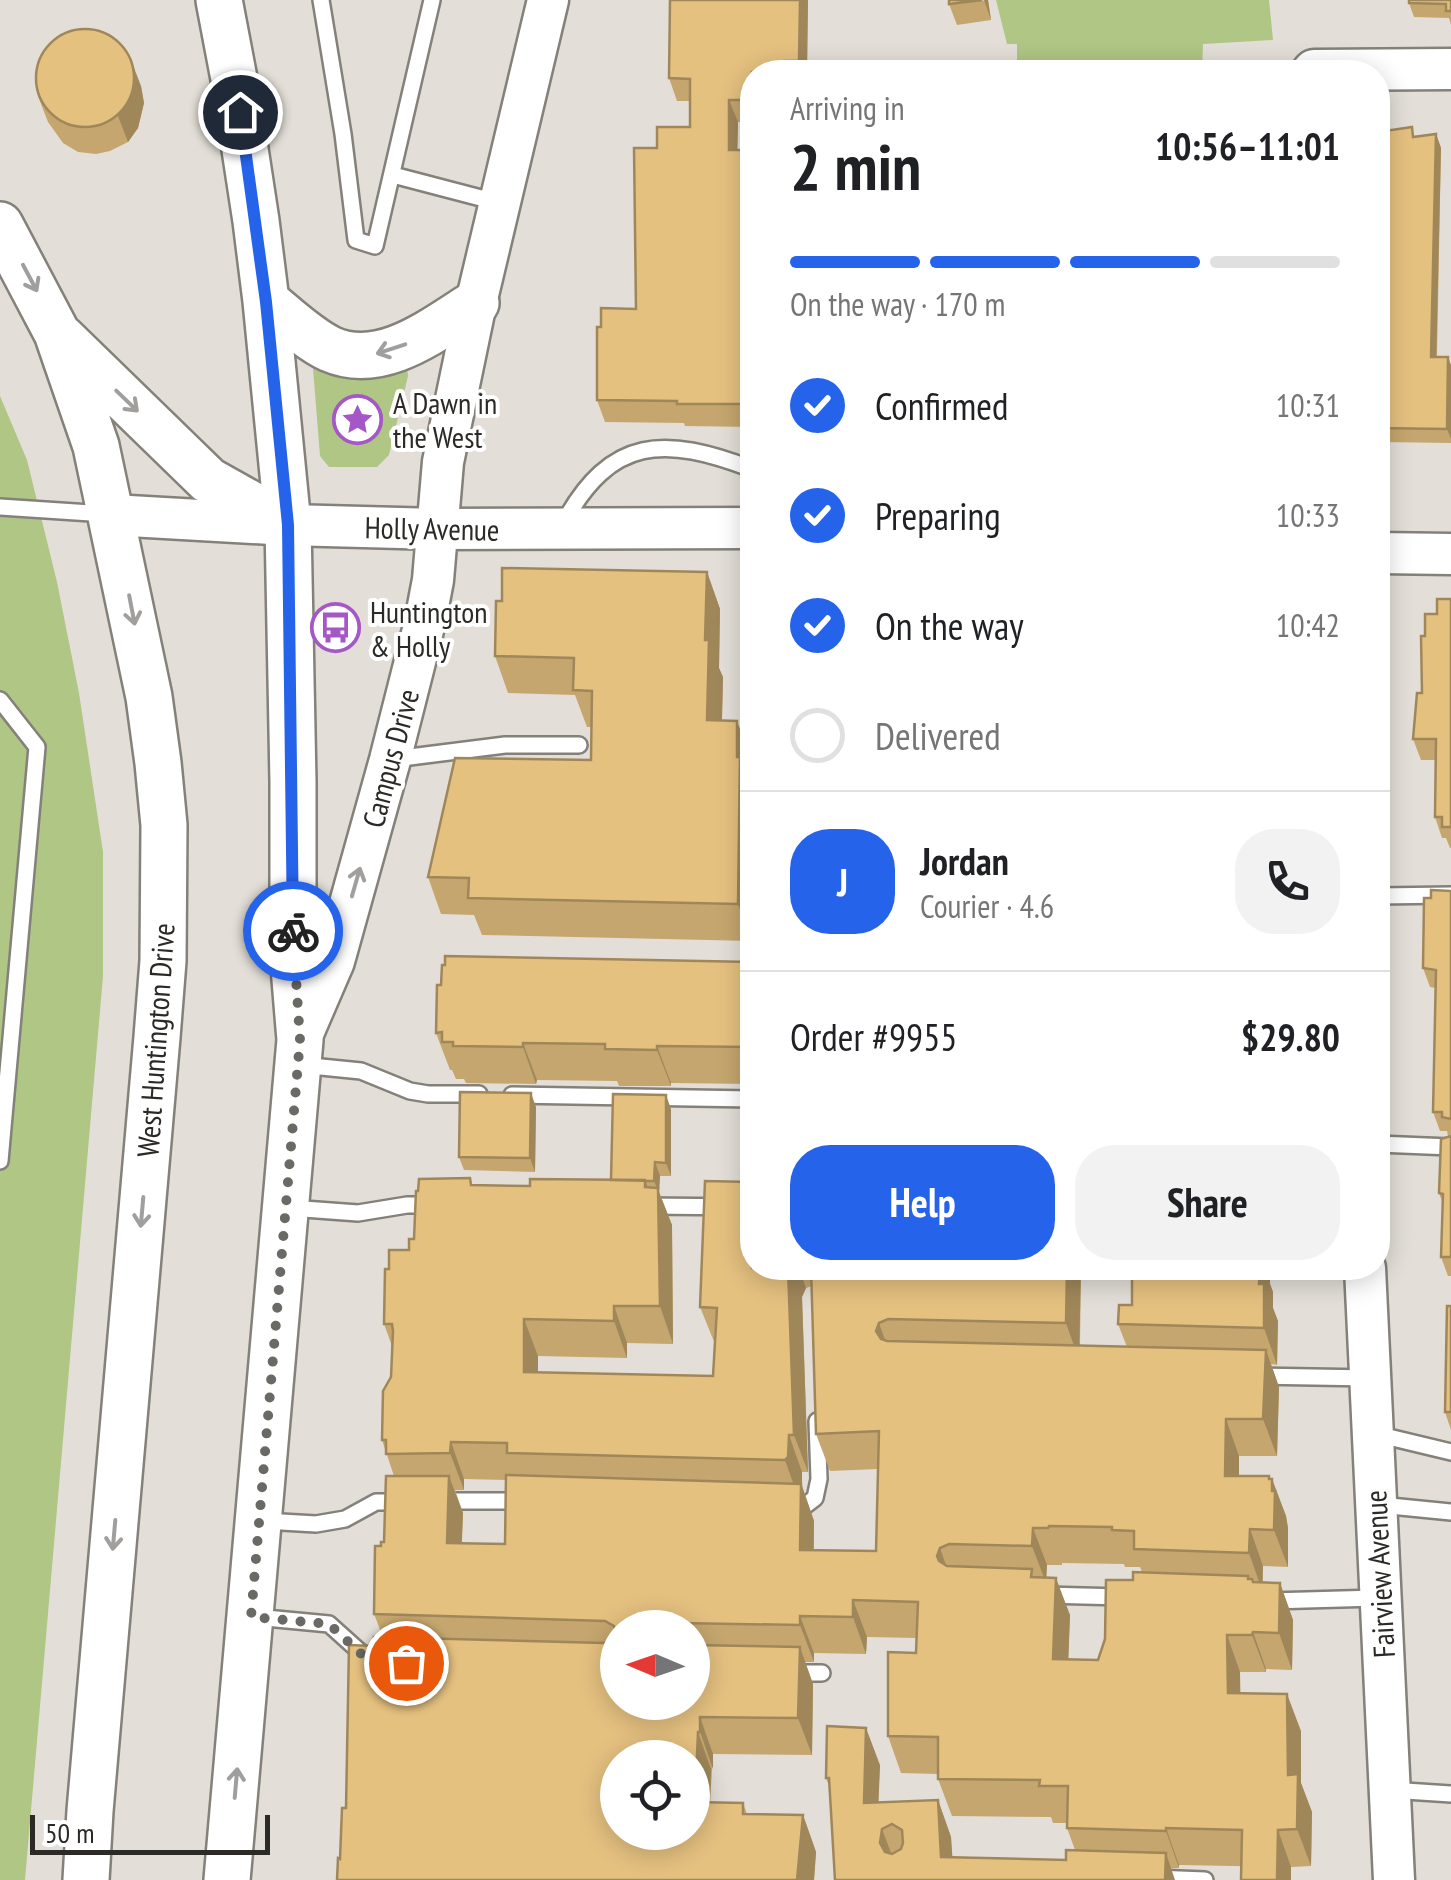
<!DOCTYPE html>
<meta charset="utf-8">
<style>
:root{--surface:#fff;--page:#f2f2f2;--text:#202124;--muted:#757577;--line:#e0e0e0;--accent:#2563eb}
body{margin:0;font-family:"PT Sans Narrow",sans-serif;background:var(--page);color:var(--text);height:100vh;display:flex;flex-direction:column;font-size:38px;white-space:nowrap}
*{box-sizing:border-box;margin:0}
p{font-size:32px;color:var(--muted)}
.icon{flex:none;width:55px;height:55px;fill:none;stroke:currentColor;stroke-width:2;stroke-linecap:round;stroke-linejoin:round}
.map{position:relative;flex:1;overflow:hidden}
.sheet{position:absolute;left:740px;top:60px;width:650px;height:1220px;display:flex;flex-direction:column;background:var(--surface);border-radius:40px;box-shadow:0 5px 25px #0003}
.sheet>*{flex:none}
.needle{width:65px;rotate:272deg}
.fabs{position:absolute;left:600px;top:1610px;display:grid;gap:20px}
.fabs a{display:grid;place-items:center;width:110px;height:110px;border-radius:50%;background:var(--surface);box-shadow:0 5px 25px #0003;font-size:50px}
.scale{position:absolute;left:30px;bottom:25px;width:240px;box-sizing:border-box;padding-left:10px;border:5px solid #2b2a27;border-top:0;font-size:28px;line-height:35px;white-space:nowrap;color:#2b2a27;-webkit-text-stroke:8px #fff;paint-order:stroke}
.pin{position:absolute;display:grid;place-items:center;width:85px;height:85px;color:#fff;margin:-42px;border:5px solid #fff;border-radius:50%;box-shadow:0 2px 10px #0007}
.courier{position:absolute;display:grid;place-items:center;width:100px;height:100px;margin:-50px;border:8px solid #2563eb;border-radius:50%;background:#fff;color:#222;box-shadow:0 2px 12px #0007}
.headline em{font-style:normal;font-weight:800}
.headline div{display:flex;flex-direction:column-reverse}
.headline{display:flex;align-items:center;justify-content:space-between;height:170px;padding:0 50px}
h1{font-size:65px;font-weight:800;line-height:75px}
.bar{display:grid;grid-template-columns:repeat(4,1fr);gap:15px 10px;align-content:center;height:120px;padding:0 50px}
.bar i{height:12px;border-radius:8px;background:var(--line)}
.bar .on{background:var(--accent)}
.bar p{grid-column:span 4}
.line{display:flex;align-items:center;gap:25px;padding:0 50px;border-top:2px solid var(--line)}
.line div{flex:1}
.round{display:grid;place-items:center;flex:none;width:105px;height:105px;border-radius:40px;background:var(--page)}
ol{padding:0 50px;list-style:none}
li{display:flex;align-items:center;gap:30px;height:110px}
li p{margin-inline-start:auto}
li .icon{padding:10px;border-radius:50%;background:var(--accent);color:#fff;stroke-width:4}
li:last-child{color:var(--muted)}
li i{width:55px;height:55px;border:5px solid var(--line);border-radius:50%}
.cta{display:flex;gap:20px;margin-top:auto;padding:20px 50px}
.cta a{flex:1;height:115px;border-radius:40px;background:var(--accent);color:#fff;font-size:40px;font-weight:800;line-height:115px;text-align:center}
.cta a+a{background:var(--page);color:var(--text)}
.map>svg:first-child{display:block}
.green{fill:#afc685}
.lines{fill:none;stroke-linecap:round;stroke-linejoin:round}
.lane-casing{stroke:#84807a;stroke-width:20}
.secondary-casing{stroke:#84807a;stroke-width:45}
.primary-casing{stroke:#84807a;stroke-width:50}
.lane{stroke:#fff;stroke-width:15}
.secondary{stroke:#fff;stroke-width:40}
.primary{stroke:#fff;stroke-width:45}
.wall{fill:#c5a66e;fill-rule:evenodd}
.shaded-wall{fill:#a0875a}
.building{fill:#e5c180;stroke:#a0875a;stroke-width:2.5;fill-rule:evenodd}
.oneway{stroke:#a09f9e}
.done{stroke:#6b6965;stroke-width:10;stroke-dasharray:0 18}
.route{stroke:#2563eb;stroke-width:12}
.labels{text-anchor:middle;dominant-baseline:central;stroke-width:8;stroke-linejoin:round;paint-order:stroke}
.poi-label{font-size:30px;fill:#2b2a27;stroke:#fff;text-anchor:start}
.street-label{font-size:30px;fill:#2b2a27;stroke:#fff}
</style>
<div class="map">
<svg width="1451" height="1880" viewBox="0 0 1451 1880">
<rect width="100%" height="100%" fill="#e3dfd8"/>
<path class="green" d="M996,0H1269L1273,40L1203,44L1202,72H1017V44H1007Z
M314,361L407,366L408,376L389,455L377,467H329L320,456L313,368Z
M0,396L27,460L57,582L79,693L103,852V976L25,1880H0Z"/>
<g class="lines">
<defs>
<path id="lane" d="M321,0L343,134L356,240L375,246L432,0
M393,175L500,203
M0,507L106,514
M563,524C611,435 665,436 752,469
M752,690L750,723L752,729
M0,700L37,747L0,1161
M394,759L505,745H579
M1378,896L1451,895
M301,1065L361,1071L410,1091L428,1094H479
M512,1095L752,1099
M1378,1144L1451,1147
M644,1206L752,1207
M290,1208L358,1213L407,1205H436
M1259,1376L1370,1378
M1376,1434L1451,1452
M439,1501H526
M1380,1505L1451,1512
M789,1508H802L815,1498L819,1479L817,1421
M264,1521L316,1524L345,1519L376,1502H406
M1045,1595L1122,1597
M1270,1601L1377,1598
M255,1617L329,1624L368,1659
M791,1673H822
M1390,1790L1451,1794
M1154,1878L1205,1880"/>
<path id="secondary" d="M1312,72L1314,70L1451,69
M112,515L288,525L438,529L752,528
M1378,553L1451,554
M300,1040L334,961L390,760L425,622L433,580L443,462L476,303L548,0
M1365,1268L1394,1880"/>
<path id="primary" d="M219,0L235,84L256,221L266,301L288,525L293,782V955L300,1040L227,1880
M0,225L57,333L96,446L149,697L158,763L164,825L163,961L157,1037L90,1811L86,1880
M266,301C286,317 307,338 330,349C382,372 434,329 476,303
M62,338L208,480L288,525"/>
</defs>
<use href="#lane" class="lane-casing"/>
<use href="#secondary" class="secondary-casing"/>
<use href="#primary" class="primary-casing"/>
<use href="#lane" class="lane"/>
<use href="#secondary" class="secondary"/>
<use href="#primary" class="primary"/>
</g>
<path class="wall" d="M670,0H808L807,72H752V122H738L737,150H752V427L685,426L684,423L605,422L597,400L601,327L636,309L657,148L690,127V101H677L669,78Z
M988,0L991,20L957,25L949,4Z
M1451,0V25L1449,18L1414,17L1409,3Z
M141,86L144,103L138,128L128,142L110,151L96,154L78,152L63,143L48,122L38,96Z
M1378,132L1416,137L1436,134L1441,148L1437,357L1451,365V443L1382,442L1378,430Z
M707,572L720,609L719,668L723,677L722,720L751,758L752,941L482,935L474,915L441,914L428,877L591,760V727H587L575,695L508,693L495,656L502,601Z
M1451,599V848H1450L1446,838H1442L1435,817L1436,760H1421L1413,739L1422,693L1425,636L1437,614Z
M1451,891V1276H1448L1441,1257L1443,1204L1439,1193L1451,1136H1448L1447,1131H1440L1433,1112L1436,988L1430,987L1423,968L1431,898Z
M752,962V1084L671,1083V1086H619L617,1081L537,1080L536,1084L466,1083L464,1079H456L452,1070H450L436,1033Z
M536,1107L535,1172L464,1170L459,1157Z
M671,1109V1176H660L659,1192L672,1225L673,1344L627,1343V1358L538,1356V1372L713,1376L715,1344L700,1307L752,1268H1081L1080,1346L1127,1347L1118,1324L1132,1305L1270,1284L1273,1292V1308L1278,1321L1277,1365L1271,1364L1279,1387L1277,1456H1239V1476L1272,1479L1286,1516L1288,1528V1567L1263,1566V1583H1280L1293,1620L1292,1670L1266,1669V1672H1240V1693L1301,1731V1783L1312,1812L1311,1866L1291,1867L1179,1865V1868L835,1880L830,1789L826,1778L880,1765L878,1803L938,1800L951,1837L952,1857L1066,1860L1075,1850L1067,1828V1823H1053L1051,1817L952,1816L938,1779V1774L901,1773L888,1736L916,1653L917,1638L867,1637L866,1654L814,1653V1662H805L813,1684L812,1755L713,1754L710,1803H743L747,1814L803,1815L816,1852L814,1880H337L346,1808L374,1646L383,1637L374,1614L381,1546L384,1542L394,1476L382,1440L391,1377L392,1346L384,1324L389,1269L409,1250L414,1239L473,1185L530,1186L611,1180ZM812,1286L816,1434L830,1471L878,1469L876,1551L814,1550V1521L802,1486V1472H808L802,1297L806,1288ZM464,1479L506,1480L505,1544L462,1543L463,1513L455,1490H464ZM1062,1563L1124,1564L1125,1567H1140L1142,1572L1133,1580L1098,1660L1068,1659L1070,1615L1046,1578L1047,1565H1062ZM618,1628H692V1702Z
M1451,1306V1430L1445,1412Z"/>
<path class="shaded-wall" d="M800,0H808L807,72H803L799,61Z
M984,0H988L991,20Z
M131,60L141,86L144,103L138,128L128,142L118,116Z
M729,100L738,122L737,172L729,150Z
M1436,134L1441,148L1436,371L1431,357Z
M1448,357L1451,365V439L1447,429Z
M707,572L720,609L719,668L723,677L721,757L707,720L705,640Z
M737,721L751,758L750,786L752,791V941L738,904Z
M523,1043L537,1080L536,1084L523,1047Z
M657,1046L671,1083V1086L657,1050Z
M531,1093L536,1107L535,1172L530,1158Z
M666,1095L671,1109V1176L666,1163Z
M655,1162L660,1176L659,1192L672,1225L673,1344L660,1306L645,1187V1180L658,1217V1191L654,1181Z
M788,1268H799L806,1288L802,1297L808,1472L794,1435Z
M1067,1268H1081L1079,1360L1066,1323Z
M1260,1268H1270V1284L1273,1292V1308L1278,1321L1277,1365L1264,1328L1259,1284Z
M614,1306L627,1343V1358L614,1321Z
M524,1319L538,1356V1409L524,1372Z
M879,1323L892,1360L876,1331Z
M1266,1350L1279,1387L1277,1456L1263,1419Z
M1226,1419L1239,1456V1513L1225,1476Z
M789,1435L802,1472V1486L814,1521L813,1587L800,1550L798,1497L785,1460Z
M451,1442L464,1479V1490L450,1453Z
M449,1476L463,1513L460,1580L447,1543Z
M1269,1476L1272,1486V1479L1286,1516L1288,1528V1567L1274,1530Z
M1033,1528L1047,1565L1046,1583L1032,1546Z
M1250,1529L1263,1566L1262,1590L1249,1553Z
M940,1548L953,1585L951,1593L937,1556Z
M1056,1578L1070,1615L1067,1696L1053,1659Z
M1280,1583L1293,1620L1292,1670L1279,1633Z
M853,1600L867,1637L866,1654L853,1617Z
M800,1616L814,1653V1662L800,1625Z
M1253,1632L1266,1669V1672L1252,1635Z
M1227,1635L1240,1672L1241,1730L1228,1693Z
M800,1647L813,1684L812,1755L798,1718Z
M1287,1694L1301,1731V1783L1312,1812L1311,1866L1297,1829L1288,1775Z
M700,1717L713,1754V1769L700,1732Z
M866,1728L880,1765L877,1840L864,1803Z
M698,1732L711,1769L709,1839L695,1802Z
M938,1800L951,1837L954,1880L941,1857Z
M803,1815L816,1852L814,1880H797Z
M1166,1828L1179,1865V1868L1166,1831Z
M882,1829L896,1866L894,1880L880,1843Z
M1278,1830L1291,1867V1880H1277Z
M1166,1853L1175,1880H1165Z"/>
<path class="building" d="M670,0H800L799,61H786V72H752V100H729V150H752V404H677V401L597,400V327H601V308L636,309L634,148H657V127H690V79L669,78Z
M949,0H982L949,4Z
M1409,0H1451V11H1446V4L1409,3Z
M36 78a49 49 0 1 1 98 0a49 49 0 1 1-98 0Z
M1412,127L1413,137L1436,134L1431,357H1448L1447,429L1378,428V132Z
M502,568L707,572L705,640H709L707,720L737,721V757H740L738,904L468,898L469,878L428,877L455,758L591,760L592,691L573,690L574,658L495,656L496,601H502Z
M1437,599H1451V827H1442V817H1435L1436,739H1413L1417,693H1422L1421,636H1425V614H1437Z
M1431,890L1451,891V1119L1442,1117V1112H1433L1436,970L1423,968L1424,898H1431Z
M445,956L752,962V1047L657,1046V1050L605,1049V1044L523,1043V1047L453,1046V1042H442V1032L436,1033L437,985H441L442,965H445Z
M460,1092L531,1093L530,1158L459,1157Z
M613,1094L666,1095V1163L655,1162L654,1181L611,1180Z
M1451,1136V1257H1441L1443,1194L1439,1193L1441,1139Z
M470,1178L471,1185L530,1186V1179L645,1180V1187L658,1188L660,1306H614V1321L524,1319V1372L713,1376L717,1308L700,1307L705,1181L752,1182V1268H788L794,1435H789L788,1457L785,1460L507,1453V1443L451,1442L450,1453L386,1454V1440H382L383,1391L391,1377L393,1331L392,1324H384L385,1269H389V1250H409V1239H414L416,1191H418L419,1179Z
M811,1268H1067L1066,1323L888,1319L879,1323L876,1331L881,1339L887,1341L1266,1350L1263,1419H1226L1225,1476H1269V1479H1272V1491H1275L1274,1530L1250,1529L1249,1553L1134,1549V1531L1112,1530V1527L1049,1526L1048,1528H1033L1032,1546L949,1544L940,1548L937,1556L939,1561L947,1566L1032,1569L1031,1577L1056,1578L1053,1659L1098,1660L1105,1639L1106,1580H1133V1572L1248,1576V1579H1252L1253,1582L1280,1583L1279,1633L1253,1632L1252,1635H1227L1228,1693L1287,1694L1288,1775L1298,1774L1297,1829L1278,1830L1277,1880H1241L1242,1830L1166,1828V1831L1067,1828L1068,1786H1039L1040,1780L938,1779V1737L888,1736V1652L916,1653L918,1602L853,1600V1617L800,1616V1625L679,1623L672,1625L670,1628H618V1702H692V1645L800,1647L798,1718L700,1717V1732H698L695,1802L743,1803V1814L803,1815L797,1880H337L338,1858L340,1859L342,1808H346L349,1645L374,1646V1637L604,1643L611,1641L616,1633L614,1626L605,1621L374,1614L375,1546H381V1542H384L386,1476H449L447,1543L505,1544L506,1475L801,1484L800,1550L876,1551L879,1431L816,1434ZM618,1758H692V1832H618Z
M1132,1268H1260L1259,1284H1264V1328L1118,1324L1119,1305H1132Z
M1447,1306H1451V1412H1445Z
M827,1726L866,1728L864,1803L938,1800L941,1857L1066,1860V1850L1166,1853L1165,1880H835L829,1778H826ZM892,1824L902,1830L903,1843L901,1849L892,1854L885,1852L880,1843L882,1829Z"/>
<defs><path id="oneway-shaft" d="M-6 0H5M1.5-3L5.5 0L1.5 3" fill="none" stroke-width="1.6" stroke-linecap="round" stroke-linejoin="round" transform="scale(2.5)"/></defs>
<g class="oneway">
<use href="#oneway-shaft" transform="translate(30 278) rotate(62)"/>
<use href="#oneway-shaft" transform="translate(391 349) rotate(162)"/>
<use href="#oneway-shaft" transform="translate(127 401) rotate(44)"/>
<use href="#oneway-shaft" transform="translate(132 610) rotate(79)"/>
<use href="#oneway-shaft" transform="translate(356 882) rotate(-74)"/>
<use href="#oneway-shaft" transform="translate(142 1212) rotate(95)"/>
<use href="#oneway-shaft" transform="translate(114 1535) rotate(95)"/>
<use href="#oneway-shaft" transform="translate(236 1783) rotate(-85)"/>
</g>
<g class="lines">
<path class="done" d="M293,931L300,1040L251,1617L329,1624L370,1662L406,1663"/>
<path class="route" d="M240,112L266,302L288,525L293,931"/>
</g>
<defs>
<symbol id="sight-ring" viewBox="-11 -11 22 22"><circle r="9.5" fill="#fff" stroke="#a557c8" stroke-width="1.5"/><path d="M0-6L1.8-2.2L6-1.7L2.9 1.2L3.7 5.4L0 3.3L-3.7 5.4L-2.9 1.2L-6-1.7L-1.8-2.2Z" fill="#a557c8"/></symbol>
<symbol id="bus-ring" viewBox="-11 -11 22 22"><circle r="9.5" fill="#fff" stroke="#a557c8" stroke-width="1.5"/><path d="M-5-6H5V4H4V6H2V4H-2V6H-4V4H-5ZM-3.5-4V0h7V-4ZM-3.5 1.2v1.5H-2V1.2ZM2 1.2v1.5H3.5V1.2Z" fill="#a557c8"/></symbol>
</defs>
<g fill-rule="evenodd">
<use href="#sight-ring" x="330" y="392" width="55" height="55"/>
<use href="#bus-ring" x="308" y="600" width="55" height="55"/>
</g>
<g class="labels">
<g class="poi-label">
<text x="393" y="402">A Dawn in<tspan x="393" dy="34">the West</tspan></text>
<text x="370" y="611">Huntington<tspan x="370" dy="34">&amp; Holly</tspan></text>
</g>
<g class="street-label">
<text transform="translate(432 528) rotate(1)">Holly Avenue</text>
<text transform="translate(390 758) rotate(-75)">Campus Drive</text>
<text transform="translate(155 1040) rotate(-86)">West Huntington Drive</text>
<text transform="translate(1379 1574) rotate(-93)">Fairview Avenue</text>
</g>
</g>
</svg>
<div class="fabs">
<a><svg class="needle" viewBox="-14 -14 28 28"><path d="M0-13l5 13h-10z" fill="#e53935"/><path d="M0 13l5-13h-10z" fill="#757577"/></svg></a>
<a><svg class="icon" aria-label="locate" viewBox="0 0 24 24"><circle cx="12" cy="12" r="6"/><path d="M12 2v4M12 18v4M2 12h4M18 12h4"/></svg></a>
</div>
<div class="scale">50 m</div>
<div class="pin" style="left:406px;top:1663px;background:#ea580c"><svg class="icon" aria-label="bag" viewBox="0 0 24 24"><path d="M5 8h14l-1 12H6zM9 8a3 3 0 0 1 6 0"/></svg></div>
<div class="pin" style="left:240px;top:112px;background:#1f2937"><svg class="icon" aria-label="home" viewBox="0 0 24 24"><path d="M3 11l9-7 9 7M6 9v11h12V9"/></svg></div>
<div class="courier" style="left:293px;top:931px"><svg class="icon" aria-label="bike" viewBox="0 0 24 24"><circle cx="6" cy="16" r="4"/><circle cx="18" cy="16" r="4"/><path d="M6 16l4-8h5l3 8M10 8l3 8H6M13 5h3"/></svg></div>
<section class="sheet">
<div class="headline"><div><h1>2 min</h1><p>Arriving in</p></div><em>10:56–11:01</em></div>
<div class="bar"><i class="on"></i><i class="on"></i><i class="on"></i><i></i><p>On the way · 170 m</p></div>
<ol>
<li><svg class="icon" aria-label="check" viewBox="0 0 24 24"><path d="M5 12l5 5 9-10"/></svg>Confirmed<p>10:31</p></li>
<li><svg class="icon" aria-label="check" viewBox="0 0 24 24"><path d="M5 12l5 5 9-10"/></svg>Preparing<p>10:33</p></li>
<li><svg class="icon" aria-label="check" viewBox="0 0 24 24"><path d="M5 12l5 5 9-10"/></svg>On the way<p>10:42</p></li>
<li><i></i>Delivered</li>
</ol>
<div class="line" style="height:180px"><b class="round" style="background:var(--accent);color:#fff">J</b><div><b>Jordan</b><p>Courier · 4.6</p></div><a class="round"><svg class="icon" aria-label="phone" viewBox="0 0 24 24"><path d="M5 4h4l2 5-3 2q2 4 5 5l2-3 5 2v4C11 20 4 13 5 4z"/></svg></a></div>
<div class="line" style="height:130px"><div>Order #9955</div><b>$29.80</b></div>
<div class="cta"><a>Help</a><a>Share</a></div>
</section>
</div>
